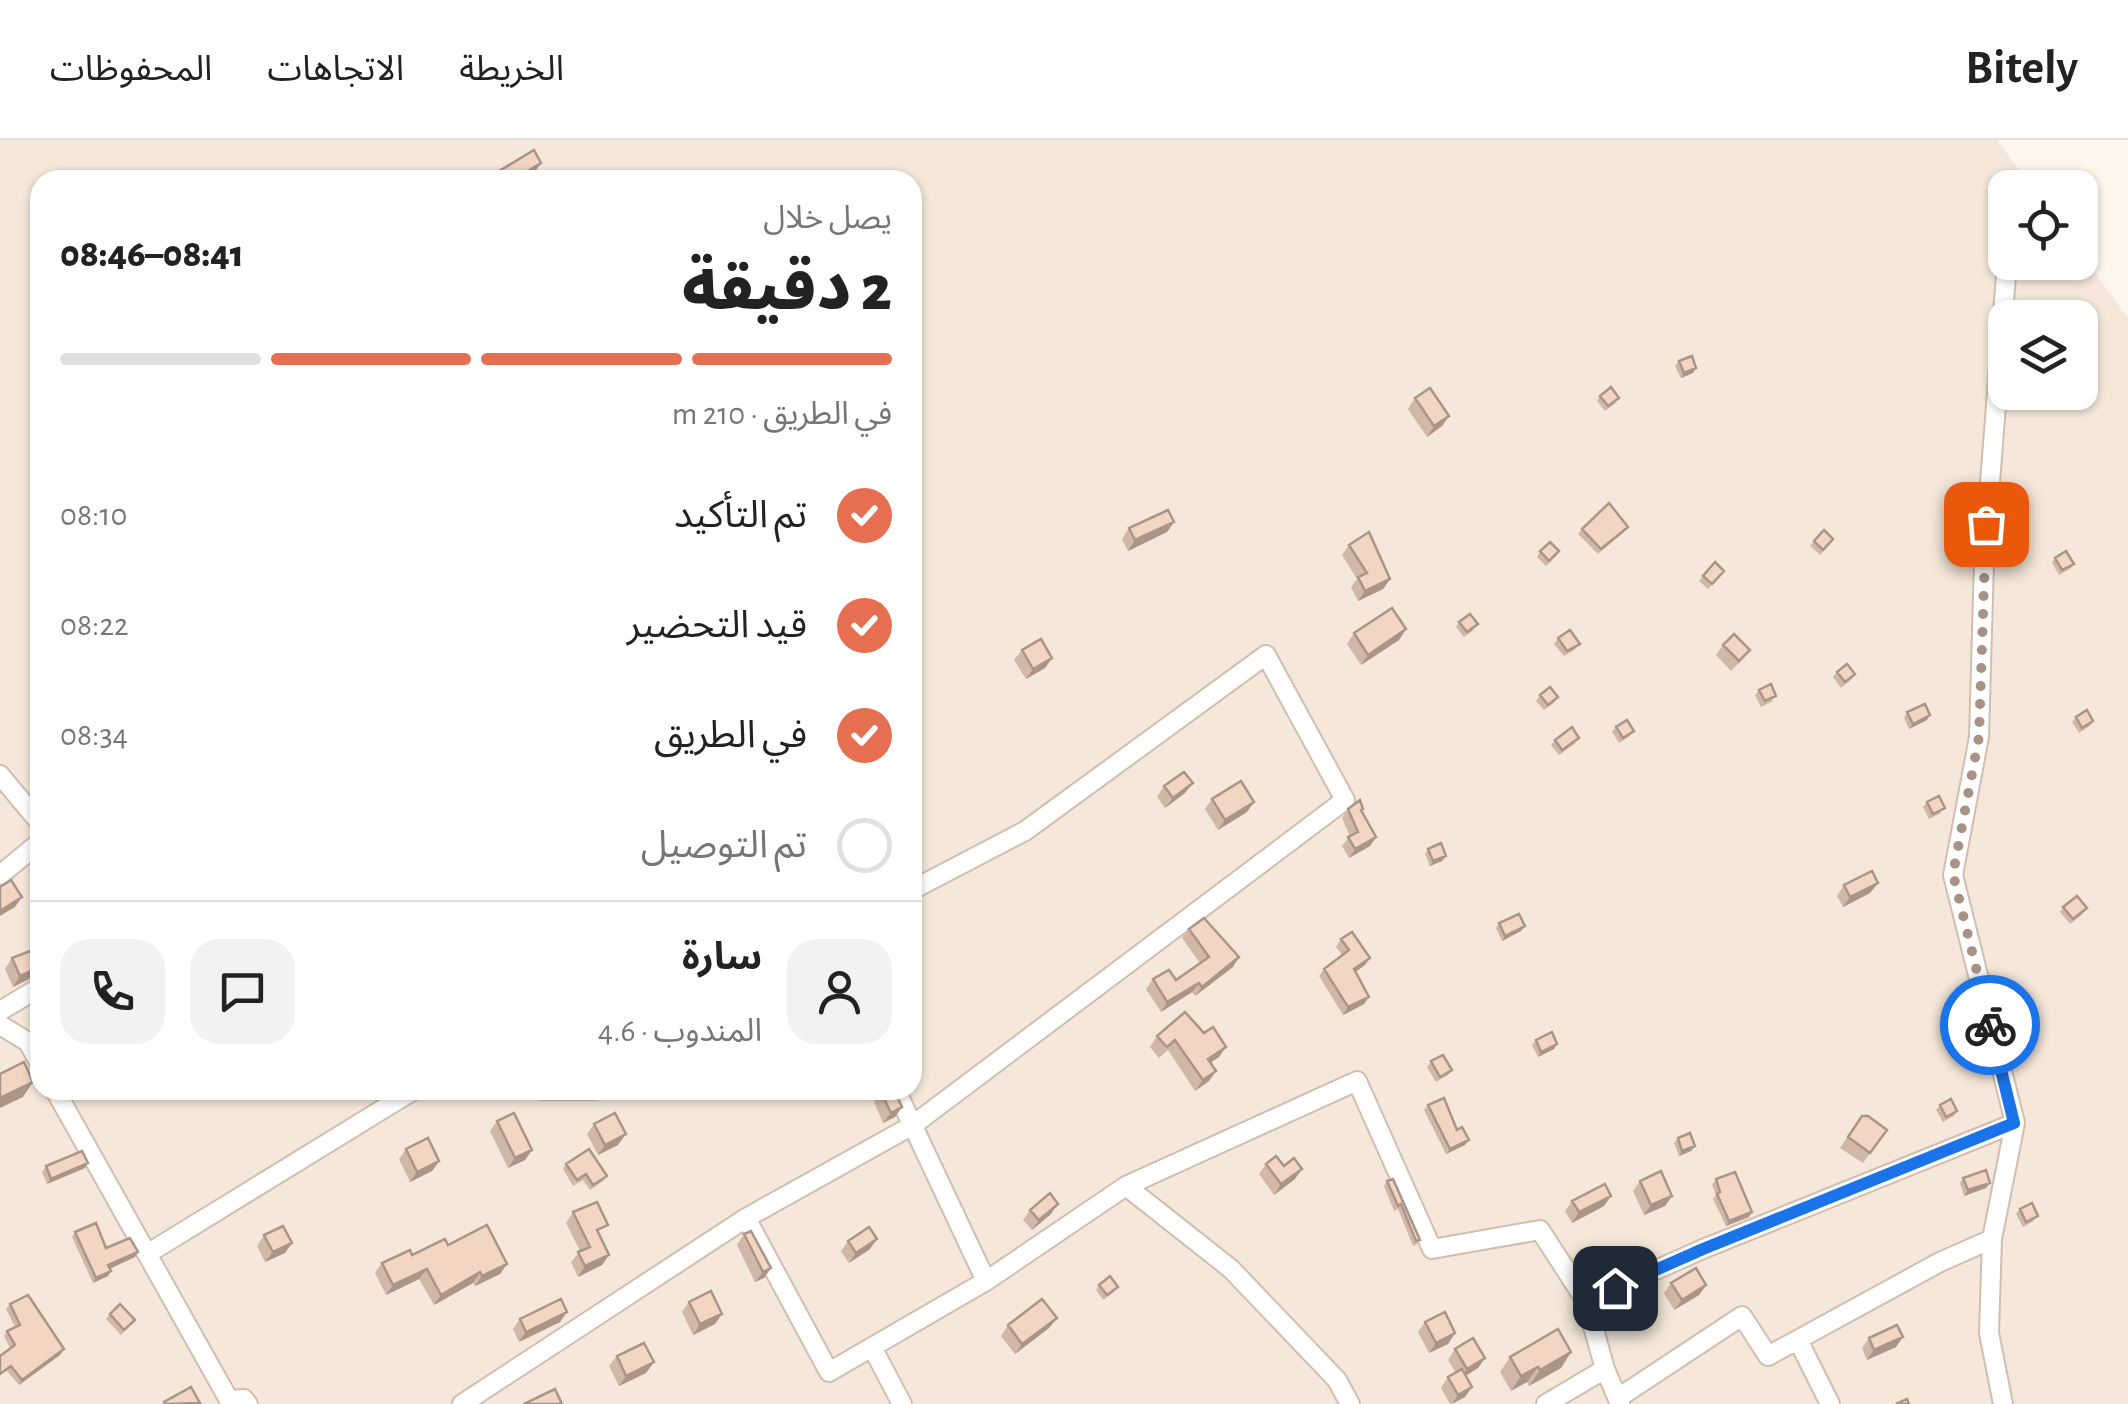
<!DOCTYPE html>
<html lang="ar">
<meta charset="utf-8">
<style>
:root{--surface:#fff;--page:#f2f2f2;--text:#222;--muted:#767676;--line:#e0e0e0;--accent:#e76f51}
body{margin:0;font-family:"Alegreya Sans","Noto Sans Arabic",sans-serif;background:var(--page);color:var(--text);direction:rtl;height:100vh;display:flex;flex-direction:column;font-size:38px;white-space:nowrap}
*{box-sizing:border-box;margin:0}
p{font-size:32px;color:var(--muted)}
.icon{flex:none;width:55px;height:55px;fill:none;stroke:currentColor;stroke-width:2;stroke-linecap:round;stroke-linejoin:round}
.map{position:relative;flex:1;overflow:hidden;direction:ltr}
.panel{position:absolute;left:30px;top:30px;width:892px;height:930px;display:flex;flex-direction:column;background:var(--surface);border-radius:30px;box-shadow:0 2px 8px #0004;direction:rtl}
.panel>*{flex:none}
.fabs{position:absolute;left:1988px;top:30px;display:grid;gap:20px}
.fabs a{display:grid;place-items:center;width:110px;height:110px;border-radius:20px;background:var(--surface);box-shadow:0 2px 8px #0004;font-size:50px}
.pin{position:absolute;display:grid;place-items:center;width:85px;height:85px;color:#fff;margin:-42px;border-radius:20px;box-shadow:0 5px 15px #0006}
.courier{position:absolute;display:grid;place-items:center;width:100px;height:100px;margin:-50px;border:8px solid #1a73e8;border-radius:50%;background:#fff;color:#222;box-shadow:0 2px 12px #0007}
.overview em{font-style:normal;font-weight:800}
.overview div{display:flex;flex-direction:column-reverse}
.overview{display:flex;align-items:center;justify-content:space-between;height:170px;padding:0 30px}
h1{font-size:65px;font-weight:800;line-height:75px}
.bar{display:grid;grid-template-columns:repeat(4,1fr);gap:15px 10px;align-content:center;height:120px;padding:0 30px}
.bar i{height:12px;border-radius:8px;background:var(--line)}
.bar .active{background:var(--accent)}
.bar p{grid-column:span 4}
.line{display:flex;align-items:center;gap:25px;padding:0 30px;border-top:2px solid var(--line)}
.line div{flex:1}
.round{display:grid;place-items:center;flex:none;width:105px;height:105px;border-radius:30px;background:var(--page)}
ol{padding:0 30px;list-style:none}
li{display:flex;align-items:center;gap:30px;height:110px}
li p{margin-inline-start:auto}
li .icon{padding:10px;border-radius:50%;background:var(--accent);color:#fff;stroke-width:4}
li:last-child{color:var(--muted)}
li i{width:55px;height:55px;border:5px solid var(--line);border-radius:50%}
header{display:flex;align-items:center;gap:60px;box-sizing:border-box;height:140px;padding:0 50px;background:var(--surface);border-bottom:2px solid var(--line)}
header strong{font-size:48px}
nav{display:flex;gap:55px;margin-inline-start:auto;font-size:35px}
.map>svg:first-child{display:block}
.residential{fill:#f5e8da;fill-rule:evenodd}
.lines{fill:none;stroke-linecap:round;stroke-linejoin:round}
.minor-casing{stroke:#d1beb0;stroke-width:22}
.minor{stroke:#fff;stroke-width:18}
.wall{fill:#d1b7a8}
.shaded-wall{fill:#aa9588}
.building{fill:#f3d5c3;stroke:#aa9588;stroke-width:2.5}
.done{stroke:#a89285;stroke-width:10;stroke-dasharray:0 18}
.route{stroke:#1a73e8;stroke-width:12}
</style>
<header>
<strong>Bitely</strong>
<nav><a>الخريطة</a><a>الاتجاهات</a><a>المحفوظات</a></nav>
</header>
<div class="map">
<svg width="2128" height="1264" viewBox="0 0 2128 1264">
<rect width="100%" height="100%" fill="#fdf6ec"/>
<path class="residential" d="M0,0H1997L2032,47L2005,48V122H2080V113L2128,178V1264H0ZM40,40H912V950H40ZM2005,178H2080V252H2005Z"/>
<g class="lines">
<defs>
<path id="minor" d="M0,635L40,683
M0,735L40,702
M0,871L40,847
M0,885L28,902L40,924
M55,950L229,1260L244,1259L248,1264
M542,950H595
M896,950L986,1141
M1126,1046L1231,1129L1337,1240L1350,1264
M746,1078L829,1232L986,1141L1126,1046L1357,941L1432,1109L1540,1090L1586,1161L1605,1229L1620,1264
M147,1114L414,950
M1586,1161L1703,1109L2015,983
M1798,1200L1830,1264
M872,1207L902,1264
M1618,1258L1742,1176L1768,1216L1940,1122L1992,1099
M462,1264L746,1078L913,985L1345,660L1266,515L1025,691L912,750
M1546,1264L1605,1229
M2003,1264L1989,1193L1992,1099L2015,983L1953,735L1979,597L1984,421L2007,122"/>
</defs>
<use href="#minor" class="minor-casing"/>
<use href="#minor" class="minor"/>
</g>
<path class="wall" d="M1679,221L1693,233L1681,238L1675,226Z
M1600,256L1616,263L1605,271L1597,261Z
M1415,258L1449,276L1442,286L1427,297L1408,269Z
M1174,382L1167,392L1128,411L1122,399L1129,388Z
M1582,389L1624,392L1598,414L1578,394Z
M1814,401L1830,404L1820,415L1810,406Z
M1349,405L1390,439L1383,449L1358,461L1351,447L1357,439L1342,415Z
M1540,411L1556,416L1546,426L1537,417Z
M2055,418L2074,424L2070,429L2059,435L2052,423Z
M1724,431L1708,449L1699,441L1703,436Z
M1459,482L1474,490L1464,497L1456,487Z
M1406,489L1399,500L1361,525L1347,504L1354,493Z
M1558,498L1576,509L1564,516L1554,504Z
M1723,505L1742,520L1731,531L1716,515Z
M1022,510L1052,518L1045,528L1026,539L1014,520Z
M1837,532L1855,534L1852,539L1841,548L1833,537Z
M1759,550L1773,561L1761,567L1755,555Z
M1540,555L1555,562L1544,570L1536,561Z
M1907,572L1927,580L1909,589L1904,578Z
M2076,577L2093,581L2090,586L2079,593L2072,582Z
M1616,587L1630,596L1619,603L1612,592Z
M1555,600L1576,603L1559,615L1551,605Z
M1164,646L1185,653L1165,668L1157,657Z
M1212,659L1247,672L1218,690L1205,669Z
M1927,662L1941,673L1929,679L1923,667Z
M1348,669L1361,671L1376,697L1370,706L1349,718L1342,706L1350,696L1342,678Z
M1428,709L1446,716L1442,721L1430,726L1425,714Z
M1878,743L1870,753L1843,767L1837,756L1844,745Z
M2063,767L2083,774L2070,784L2060,772Z
M1499,783L1521,791L1502,801L1496,788Z
M1189,789L1233,827L1195,856L1192,852L1161,872L1146,849L1153,839L1176,840L1200,823L1182,798Z
M1341,799L1365,825L1356,832L1364,864L1343,875L1319,836L1324,829L1342,815L1336,807Z
M12,818L31,838L13,847L5,829Z
M1204,893L1226,907L1219,917L1210,923L1216,931L1209,941L1195,951L1168,910L1159,918L1150,907L1157,896Z
M1536,900L1557,904L1554,909L1538,917L1532,905Z
M1431,921L1452,930L1448,935L1436,942L1427,927Z
M699,950H717L704,958Z
M881,952L902,967L895,977L883,983L874,962Z
M1428,965L1457,990L1465,1005L1446,1014L1424,970Z
M1940,965L1957,971L1954,976L1943,982L1936,970Z
M1862,976L1887,990L1863,1023L1840,1008Z
M497,981L532,1010L525,1020L508,1028L490,991Z
M594,984L618,1005L598,1015L587,994Z
M1678,998L1695,1006L1691,1011L1679,1016L1674,1003Z
M406,1009L439,1021L432,1031L410,1042L399,1019Z
M566,1024L607,1036L603,1041L590,1050L583,1040L573,1046L563,1029Z
M1266,1024L1284,1026L1295,1039L1274,1055L1259,1034Z
M46,1026L85,1028L47,1044L42,1032Z
M1963,1038L1990,1043L1986,1048L1964,1056L1960,1043Z
M1393,1039L1420,1100L1416,1105L1413,1106L1398,1069L1394,1071L1384,1046L1387,1041Z
M1716,1039L1749,1077L1726,1086L1713,1059L1716,1055L1712,1045Z
M1640,1041L1672,1056L1665,1066L1644,1075L1633,1051Z
M1572,1061L1604,1066L1572,1083L1565,1071Z
M2020,1069L2034,1081L2023,1087L2016,1074Z
M1030,1070L1051,1074L1032,1090L1023,1080Z
M573,1072L600,1096L609,1115L602,1125L578,1137L571,1122L580,1111L566,1083Z
M75,1092L106,1108L135,1117L110,1128L108,1136L93,1143L72,1097Z
M744,1094L771,1128L764,1138L755,1142L737,1105Z
M264,1095L292,1103L285,1113L265,1122L257,1106Z
M848,1101L870,1109L849,1123L841,1111Z
M448,1105L507,1124L500,1134L475,1146L473,1143L434,1165L419,1139L386,1155L375,1133L382,1123Z
M1671,1143L1706,1145L1699,1155L1674,1170L1664,1153Z
M1099,1145L1114,1152L1103,1160L1096,1150Z
M689,1162L715,1184L693,1195L682,1172Z
M10,1164L60,1215L19,1245L7,1231L10,1208L4,1196L7,1191L15,1187L6,1169Z
M110,1174L135,1180L121,1195L106,1179Z
M1057,1178L1049,1188L1015,1214L1001,1196L1008,1185Z
M520,1179L560,1182L519,1202L513,1189Z
M1425,1182L1455,1193L1448,1204L1429,1213L1418,1192Z
M1869,1198L1896,1207L1867,1220L1862,1208Z
M1455,1209L1485,1218L1478,1228L1466,1236L1465,1257L1450,1264L1441,1248L1448,1237L1456,1233L1448,1220Z
M1571,1212L1561,1228L1529,1246L1527,1242L1511,1251L1500,1232L1510,1217Z
M617,1216L654,1222L646,1233L619,1246L609,1226Z"/>
<path class="shaded-wall" d="M541,23L534,33L523,40H513Z
M1696,228L1693,233L1681,238L1684,233Z
M1449,276L1442,286L1427,297L1434,286Z
M1174,382L1167,392L1128,411L1135,400Z
M1390,439L1383,449L1358,461L1365,451Z
M1406,489L1399,500L1361,525L1368,515Z
M1052,518L1045,528L1026,539L1033,529Z
M1930,575L1927,580L1909,589L1913,584Z
M1193,643L1185,653L1165,668L1173,658Z
M1254,662L1247,672L1218,690L1225,680Z
M1376,697L1370,706L1349,718L1355,709Z
M1446,716L1442,721L1430,726L1433,721Z
M1878,743L1870,753L1843,767L1850,757Z
M22,757L15,767L0,776V771Z
M1525,786L1521,791L1502,801L1505,796Z
M1239,817L1233,827L1195,856L1202,847Z
M1370,818L1365,825L1349,836L1354,829Z
M38,828L31,838L13,847L20,836Z
M1199,843L1192,852L1161,872L1167,862Z
M1369,857L1364,864L1343,875L1348,867Z
M1557,904L1554,909L1538,917L1541,912Z
M1226,907L1219,917L1201,929L1208,919Z
M1216,931L1209,941L1195,951L1203,940Z
M33,942L23,957L0,968V958Z
M902,967L895,977L883,983L891,973Z
M626,994L618,1005L598,1015L605,1005Z
M1469,1000L1465,1005L1446,1014L1450,1009Z
M1695,1006L1691,1011L1679,1016L1682,1011Z
M532,1010L525,1020L508,1028L515,1018Z
M439,1021L432,1031L410,1042L417,1032Z
M88,1023L85,1028L47,1044L51,1039Z
M1302,1029L1295,1039L1274,1055L1281,1044Z
M1990,1043L1986,1048L1964,1056L1968,1050Z
M1611,1056L1604,1066L1572,1083L1579,1072Z
M1672,1056L1665,1066L1644,1075L1651,1065Z
M1058,1064L1051,1074L1032,1090L1039,1080Z
M1752,1072L1749,1077L1726,1086L1729,1081Z
M877,1099L870,1109L849,1123L856,1113Z
M292,1103L285,1113L265,1122L273,1112Z
M138,1112L135,1117L105,1131L108,1125Z
M609,1115L602,1125L578,1137L585,1126Z
M507,1124L500,1134L475,1146L482,1136Z
M771,1128L764,1138L755,1142L763,1132Z
M427,1129L419,1139L386,1155L393,1145Z
M111,1131L108,1136L93,1143L96,1138Z
M480,1132L473,1143L434,1165L441,1155Z
M1706,1145L1699,1155L1674,1170L1682,1160Z
M567,1172L560,1182L519,1202L526,1192Z
M722,1174L715,1184L693,1195L700,1184Z
M1057,1178L1049,1188L1015,1214L1022,1204Z
M1455,1193L1448,1204L1429,1213L1436,1203Z
M1903,1197L1896,1207L1867,1220L1874,1210Z
M64,1209L60,1215L19,1245L22,1240Z
M1571,1212L1561,1228L1529,1246L1540,1230Z
M1485,1218L1478,1228L1460,1239L1467,1229Z
M654,1222L646,1233L619,1246L626,1236Z
M1538,1227L1527,1242L1511,1251L1521,1236Z
M1472,1247L1465,1257L1452,1264L1458,1255Z"/>
<path class="building" d="M534,10L541,23L513,40H500L496,33Z
M1692,216L1696,228L1684,233L1679,221Z
M1611,247L1619,258L1608,266L1600,256Z
M1430,248L1449,276L1434,286L1415,258Z
M1609,363L1628,387L1601,409L1582,389Z
M1168,370L1174,382L1135,400L1129,388Z
M1824,390L1833,399L1823,410L1814,401Z
M1369,392L1390,439L1365,451L1358,437L1367,433L1349,405Z
M1550,402L1559,411L1549,421L1540,411Z
M2066,411L2074,424L2062,430L2055,418Z
M1715,422L1724,431L1712,444L1703,436Z
M1392,468L1406,489L1368,515L1354,493Z
M1470,474L1478,484L1467,492L1459,482Z
M1570,490L1580,504L1567,511L1558,498Z
M1734,494L1750,510L1739,521L1723,505Z
M1041,499L1052,518L1033,529L1022,510Z
M1847,524L1855,534L1845,542L1837,532Z
M1771,544L1776,556L1765,561L1759,550Z
M1550,547L1558,557L1548,565L1540,555Z
M1925,564L1930,575L1913,584L1907,572Z
M2087,570L2093,581L2082,588L2076,577Z
M1627,580L1634,591L1623,598L1616,587Z
M1572,587L1579,598L1562,610L1555,600Z
M1184,632L1193,643L1173,658L1164,646Z
M1241,641L1254,662L1225,680L1212,659Z
M1939,656L1945,668L1933,674L1927,662Z
M1360,660L1363,669L1361,670L1376,697L1355,709L1348,697L1358,692L1348,669Z
M1441,703L1446,716L1433,721L1428,709Z
M1872,731L1878,743L1850,757L1844,745Z
M11,740L22,757L0,771V747Z
M2077,756L2087,768L2073,779L2063,767Z
M1519,774L1525,786L1505,796L1499,783Z
M1204,778L1239,817L1202,847L1199,843L1167,862L1153,839L1169,830L1176,840L1209,817L1189,789Z
M1352,792L1370,818L1354,829L1369,857L1348,867L1324,829L1349,810L1341,799Z
M30,811L38,828L20,836L12,818Z
M1185,872L1204,893L1213,887L1226,907L1208,919L1216,931L1203,940L1175,900L1167,907L1157,896Z
M1552,892L1557,904L1541,912L1536,900Z
M1443,915L1452,930L1440,937L1431,921Z
M24,922L33,942L0,958V934Z
M885,950H894L902,967L891,973L881,952Z
M1444,958L1457,990L1462,987L1469,1000L1450,1009L1428,965Z
M1951,959L1957,971L1946,977L1940,965Z
M514,973L532,1010L515,1018L497,981Z
M615,973L626,994L605,1005L594,984Z
M1862,976H1868L1887,990L1870,1013L1848,997Z
M1690,993L1695,1006L1682,1011L1678,998Z
M428,998L439,1021L417,1032L406,1009Z
M589,1009L607,1036L593,1045L586,1034L577,1040L566,1024Z
M82,1011L88,1023L51,1039L46,1026Z
M1276,1016L1284,1026L1294,1018L1302,1029L1281,1044L1266,1024Z
M1986,1030L1990,1043L1968,1050L1963,1038Z
M1661,1031L1672,1056L1651,1065L1640,1041Z
M1735,1032L1752,1072L1729,1081L1717,1054L1720,1052L1716,1039Z
M1393,1039L1420,1100L1416,1101L1401,1064L1398,1066L1387,1041Z
M1605,1044L1611,1056L1579,1072L1572,1061Z
M1050,1053L1058,1064L1039,1080L1030,1070Z
M597,1062L608,1085L597,1090L609,1115L585,1126L578,1112L590,1107L573,1072Z
M2032,1063L2038,1076L2026,1082L2020,1069Z
M96,1083L106,1108L130,1098L138,1112L108,1125L111,1131L96,1138L75,1092Z
M487,1085L507,1124L482,1136L480,1132L441,1155L427,1129L393,1145L382,1123L410,1110L412,1115L445,1099L448,1105Z
M283,1086L292,1103L273,1112L264,1095Z
M869,1087L877,1099L856,1113L848,1101Z
M751,1091L771,1128L763,1132L744,1094Z
M1696,1128L1706,1145L1682,1160L1671,1143Z
M1110,1136L1118,1147L1107,1155L1099,1145Z
M711,1151L722,1174L700,1184L689,1162Z
M28,1155L64,1209L22,1240L11,1226L0,1234V1216L15,1205L7,1191L20,1185L10,1164Z
M561,1159L567,1172L526,1192L520,1179Z
M1042,1159L1057,1178L1022,1204L1008,1185Z
M120,1164L135,1180L124,1190L110,1174Z
M1445,1172L1455,1193L1436,1203L1425,1182Z
M1897,1185L1903,1197L1874,1210L1869,1198Z
M1558,1189L1571,1212L1540,1230L1538,1227L1521,1236L1510,1217Z
M1473,1198L1485,1218L1467,1229L1455,1209Z
M644,1203L654,1222L626,1236L617,1216Z
M1462,1229L1472,1247L1458,1255L1448,1237Z
M191,1247L200,1263L165,1264L164,1262Z
M555,1249L562,1264H524Z
M1907,1259L1909,1264H1896Z"/>
<g class="lines">
<path class="done" d="M1986,384L1979,597L1953,734L1990,885"/>
<path class="route" d="M1615,1148L1703,1109L2014,983L1990,885"/>
</g>
</svg>
<div class="fabs">
<a><svg class="icon" aria-label="locate" viewBox="0 0 24 24"><circle cx="12" cy="12" r="6"/><path d="M12 2v4M12 18v4M2 12h4M18 12h4"/></svg></a>
<a><svg class="icon" aria-label="layers" viewBox="0 0 24 24"><path d="M12 4l9 5-9 5-9-5zM3 14l9 5 9-5"/></svg></a>
</div>
<div class="pin" style="left:1986px;top:384px;background:#ea580c"><svg class="icon" aria-label="bag" viewBox="0 0 24 24"><path d="M5 8h14l-1 12H6zM9 8a3 3 0 0 1 6 0"/></svg></div>
<div class="pin" style="left:1615px;top:1148px;background:#1f2937"><svg class="icon" aria-label="home" viewBox="0 0 24 24"><path d="M3 11l9-7 9 7M6 9v11h12V9"/></svg></div>
<div class="courier" style="left:1990px;top:885px"><svg class="icon" aria-label="bike" viewBox="0 0 24 24"><circle cx="6" cy="16" r="4"/><circle cx="18" cy="16" r="4"/><path d="M6 16l4-8h5l3 8M10 8l3 8H6M13 5h3"/></svg></div>
<section class="panel">
<div class="overview"><div><h1>2 دقيقة</h1><p>يصل خلال</p></div><em>08:41–08:46</em></div>
<div class="bar"><i class="active"></i><i class="active"></i><i class="active"></i><i></i><p>في الطريق · 210 m</p></div>
<ol>
<li><svg class="icon" aria-label="check" viewBox="0 0 24 24"><path d="M5 12l5 5 9-10"/></svg>تم التأكيد<p>08:10</p></li>
<li><svg class="icon" aria-label="check" viewBox="0 0 24 24"><path d="M5 12l5 5 9-10"/></svg>قيد التحضير<p>08:22</p></li>
<li><svg class="icon" aria-label="check" viewBox="0 0 24 24"><path d="M5 12l5 5 9-10"/></svg>في الطريق<p>08:34</p></li>
<li><i></i>تم التوصيل</li>
</ol>
<div class="line" style="height:180px"><a class="round"><svg class="icon" aria-label="person" viewBox="0 0 24 24"><circle cx="12" cy="8" r="4"/><path d="M4 21q1-7 8-7t8 7"/></svg></a><div><b>سارة</b><p>المندوب · 4.6</p></div><a class="round"><svg class="icon" aria-label="chat" viewBox="0 0 24 24"><path d="M4 5h16v11H9l-5 4z"/></svg></a><a class="round"><svg class="icon" aria-label="phone" viewBox="0 0 24 24"><path d="M5 4h4l2 5-3 2q2 4 5 5l2-3 5 2v4C11 20 4 13 5 4z"/></svg></a></div>
</section>
</div>
